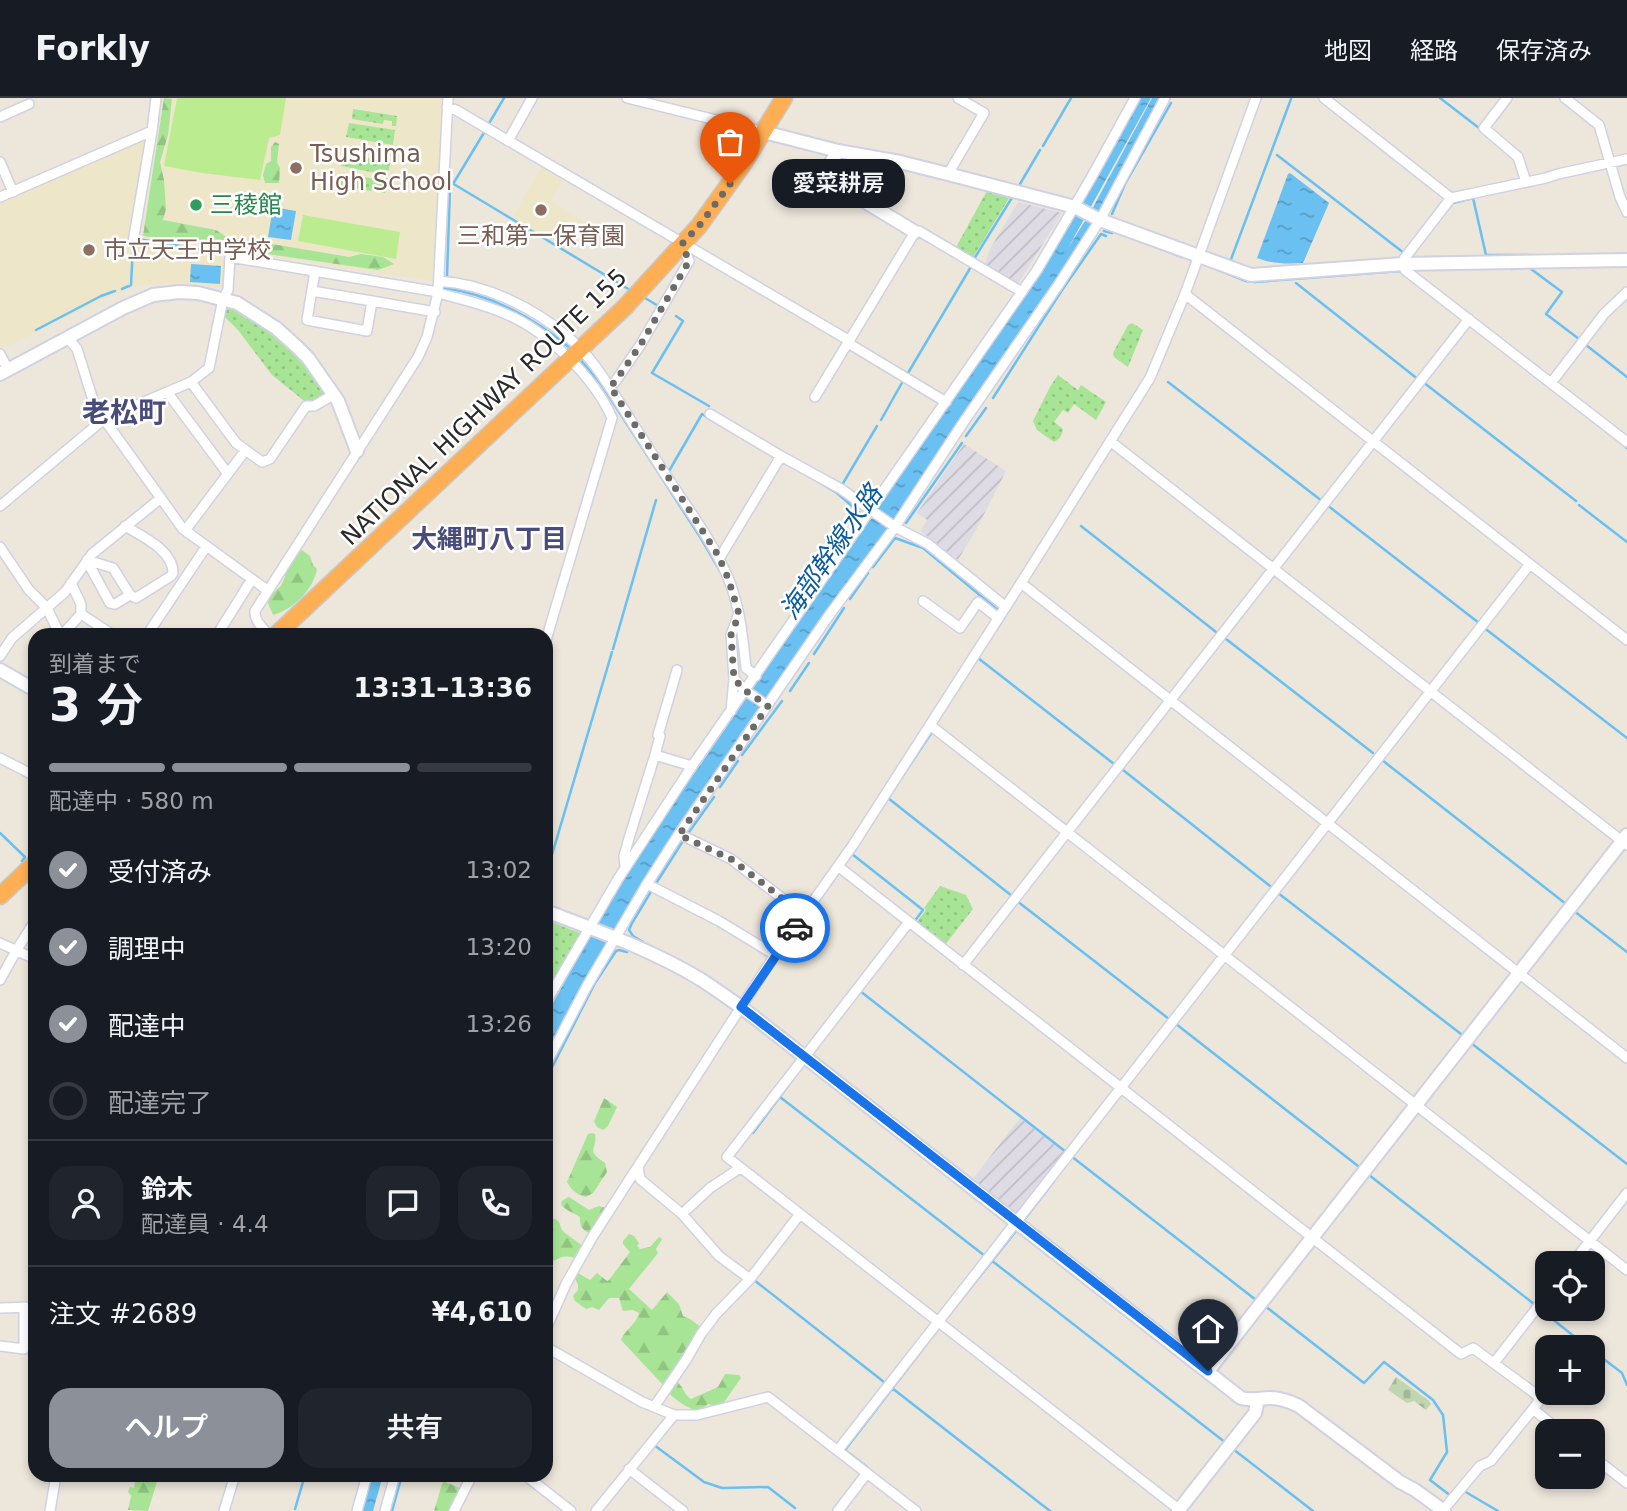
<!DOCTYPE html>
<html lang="ja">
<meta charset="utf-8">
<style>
:root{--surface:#171b24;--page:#20242c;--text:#f1f3f6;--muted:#9ea1a6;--line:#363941;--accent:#8c9099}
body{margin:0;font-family:"DejaVu Sans","Noto Sans JP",sans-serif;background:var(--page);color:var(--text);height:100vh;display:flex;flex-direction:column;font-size:26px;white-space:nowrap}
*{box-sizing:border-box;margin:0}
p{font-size:23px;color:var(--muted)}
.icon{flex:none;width:38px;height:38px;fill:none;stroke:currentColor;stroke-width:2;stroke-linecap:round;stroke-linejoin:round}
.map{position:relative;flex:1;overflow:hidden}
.drawer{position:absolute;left:28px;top:530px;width:525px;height:854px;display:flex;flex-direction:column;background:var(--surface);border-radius:21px;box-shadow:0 4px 10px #0003}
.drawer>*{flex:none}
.controls{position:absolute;left:1535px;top:1153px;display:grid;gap:14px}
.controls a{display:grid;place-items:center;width:70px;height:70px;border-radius:14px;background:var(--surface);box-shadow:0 4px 10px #0003;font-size:35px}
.pin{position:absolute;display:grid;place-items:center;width:60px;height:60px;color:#fff;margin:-72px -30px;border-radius:50% 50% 50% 0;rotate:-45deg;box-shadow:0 0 7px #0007}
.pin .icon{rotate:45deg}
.courier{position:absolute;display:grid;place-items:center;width:70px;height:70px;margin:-35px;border:5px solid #1a73e8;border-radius:50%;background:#fff;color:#222;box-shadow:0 2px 9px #0007}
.bubble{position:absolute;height:49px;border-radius:21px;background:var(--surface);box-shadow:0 4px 10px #0003;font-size:23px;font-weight:600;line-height:49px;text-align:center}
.head em{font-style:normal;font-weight:600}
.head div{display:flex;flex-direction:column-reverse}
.head{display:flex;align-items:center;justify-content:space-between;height:119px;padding:0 21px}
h1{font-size:46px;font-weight:600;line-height:52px}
.bar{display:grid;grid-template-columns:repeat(4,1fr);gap:10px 7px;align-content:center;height:84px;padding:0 21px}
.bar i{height:9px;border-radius:5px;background:var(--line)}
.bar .active{background:var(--accent)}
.bar p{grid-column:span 4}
.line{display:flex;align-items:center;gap:18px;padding:0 21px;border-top:2px solid var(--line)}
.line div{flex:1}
.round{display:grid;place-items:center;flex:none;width:74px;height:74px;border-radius:21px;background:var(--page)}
ol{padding:0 21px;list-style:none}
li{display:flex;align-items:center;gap:21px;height:77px}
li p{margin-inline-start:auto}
li .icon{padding:7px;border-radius:50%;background:var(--accent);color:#fff;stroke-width:4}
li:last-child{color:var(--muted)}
li i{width:38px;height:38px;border:4px solid var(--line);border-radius:50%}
.cta{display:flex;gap:14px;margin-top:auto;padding:14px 21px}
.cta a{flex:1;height:80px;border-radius:21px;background:var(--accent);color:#fff;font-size:28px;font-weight:600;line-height:80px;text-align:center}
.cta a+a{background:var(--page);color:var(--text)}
header{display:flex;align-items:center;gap:42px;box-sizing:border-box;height:98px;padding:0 35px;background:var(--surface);border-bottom:2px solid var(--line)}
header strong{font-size:33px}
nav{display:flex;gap:38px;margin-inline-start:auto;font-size:24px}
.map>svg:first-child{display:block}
.industrial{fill:url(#industrial-furrows)}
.education{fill:#eee6c9}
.green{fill:url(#green-dots)}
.forest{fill:url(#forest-firs)}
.cemetery{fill:url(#cemetery-stones)}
.pitch{fill:#bcec90}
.water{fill:url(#water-ripples)}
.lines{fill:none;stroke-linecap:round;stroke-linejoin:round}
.stream{stroke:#6ac0f1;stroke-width:2.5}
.street-casing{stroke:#d0d1e3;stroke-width:12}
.secondary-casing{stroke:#d0d1e3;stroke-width:16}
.highway-casing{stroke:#c7c7c7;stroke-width:19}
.street{stroke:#fff;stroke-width:9}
.secondary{stroke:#fff;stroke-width:12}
.highway{stroke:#ffaf53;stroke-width:16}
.done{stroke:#6d6b67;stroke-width:7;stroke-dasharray:0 12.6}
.route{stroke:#1a73e8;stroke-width:9}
.education-dot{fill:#8d6e63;stroke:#fff;stroke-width:2.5}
.leisure-dot{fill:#2e9e5b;stroke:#fff;stroke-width:2.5}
.labels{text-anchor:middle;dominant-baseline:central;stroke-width:5;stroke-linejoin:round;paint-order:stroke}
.education-label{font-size:24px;fill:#785e54;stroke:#fff;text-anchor:start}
.leisure-label{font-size:24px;fill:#27864d;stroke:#fff;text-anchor:start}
.street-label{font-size:24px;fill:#292929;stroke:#fff}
.neighbourhood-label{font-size:26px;font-weight:bold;fill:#494c7b;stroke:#fff}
.water-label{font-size:26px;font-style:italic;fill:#0a5b9d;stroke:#fff}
.quarter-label{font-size:28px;font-weight:bold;fill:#494c7b;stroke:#fff}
</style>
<header>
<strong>Forkly</strong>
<nav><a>地図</a><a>経路</a><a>保存済み</a></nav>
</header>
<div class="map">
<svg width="1627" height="1413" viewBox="0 0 1627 1413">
<defs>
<pattern id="industrial-furrows" width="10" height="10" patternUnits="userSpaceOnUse" patternTransform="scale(1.75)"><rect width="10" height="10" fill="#dfdbe4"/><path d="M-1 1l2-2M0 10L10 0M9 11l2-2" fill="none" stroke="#bfbcc4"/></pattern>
<pattern id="green-dots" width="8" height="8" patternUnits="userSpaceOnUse" patternTransform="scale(1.75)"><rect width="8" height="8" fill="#a8e495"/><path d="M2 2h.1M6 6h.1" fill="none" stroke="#91c480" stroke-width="1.8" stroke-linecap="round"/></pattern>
<pattern id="forest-firs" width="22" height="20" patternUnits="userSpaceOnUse" patternTransform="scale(1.75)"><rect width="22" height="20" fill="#a8e495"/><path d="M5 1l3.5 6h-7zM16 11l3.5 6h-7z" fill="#91c480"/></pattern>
<pattern id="cemetery-stones" width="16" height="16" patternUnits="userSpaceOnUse" patternTransform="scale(1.75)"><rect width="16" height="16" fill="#bfd6b1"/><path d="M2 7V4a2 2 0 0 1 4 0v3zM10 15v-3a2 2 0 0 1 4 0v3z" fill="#a4b898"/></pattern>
<pattern id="water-ripples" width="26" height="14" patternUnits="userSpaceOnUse" patternTransform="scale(1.75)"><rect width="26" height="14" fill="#6ac0f1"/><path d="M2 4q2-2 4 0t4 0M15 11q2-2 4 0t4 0" fill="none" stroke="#579cc3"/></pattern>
</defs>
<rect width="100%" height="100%" fill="#ece6db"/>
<path class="industrial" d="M1018,104L1062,115L1017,188L984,168L990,151Z
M964,346L1006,373L976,432L958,462L920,433L927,422L917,415Z
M1020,1020L1064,1054L1017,1116L972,1082Z"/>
<path class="education" d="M163,0H444L432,183L142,139Z
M148,37L130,144L226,160L225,190L158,185L135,188L99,203L0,252V103Z
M543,66L565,80L551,103L584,124L567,153L512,121Z"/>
<path class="green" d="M353,11L397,18L396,28H392V23L384,22L383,26L352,21Z
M349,25L395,32L393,47L346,39Z
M343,56L390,64L389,72L376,75L341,68Z
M340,75L381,82L388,80L385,95L338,88Z
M988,91L1011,97L972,161L955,151Z
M232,208L246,215L294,251L327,295L323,300L308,306L272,277L238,232L224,218L226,210Z
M1132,225L1143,232L1128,269L1114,259L1113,255L1128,227Z
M1058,277L1078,292L1081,287L1106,304L1096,322L1074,306L1068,315L1063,312L1054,324L1063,331C1062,337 1060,341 1054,344L1037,332L1033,323L1050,289Z
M940,788L966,797L973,811L944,848L916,825L926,812L924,810Z
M546,822L580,835L546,900Z"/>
<path class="forest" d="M164,0L172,1L168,37L160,64L164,82L166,111L163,122L216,132L225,138L349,159L361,156L383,159L394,166L378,172L143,138Z
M275,44L279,46L277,64L280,70L279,85H265L263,77L266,66L271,63V49Z
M299,450L310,458L313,467L317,471C313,492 294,511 273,517L268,505L269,498L281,488L285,479V473Z
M604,1000L617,1009L608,1028L603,1032L597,1029L594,1023Z
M592,1035L595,1036C598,1053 584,1051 605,1065L607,1074L593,1095L586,1099C576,1096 572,1093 567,1084L588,1036Z
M569,1099L589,1112L599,1108L606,1110L609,1113L593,1136C583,1134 579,1128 580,1119C574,1114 549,1107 569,1099Z
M550,1120C564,1122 557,1128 565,1135C571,1140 578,1144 584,1149L576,1160C559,1155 559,1163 546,1165V1129Z
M629,1136L634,1138L639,1145L637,1148L640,1151L650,1149L659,1139L662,1141L656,1151L658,1155L629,1191L652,1212L667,1194L679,1206L683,1218L690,1221L702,1230L665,1289L621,1242C625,1231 637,1226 639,1215L633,1212L623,1213L619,1200H609L599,1212L592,1209L586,1211L575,1203L573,1198L578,1192V1187L574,1178L578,1175L590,1182L597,1175L607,1183L609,1182L630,1154L623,1146V1143Z
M725,1276L739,1277L741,1280L722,1307L716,1308L708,1306L699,1313C688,1311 675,1302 668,1294L674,1285L677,1284C684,1289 684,1297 691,1301L718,1289Z
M136,1377H159L148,1413L128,1412L131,1398L128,1394L130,1389L134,1390Z
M443,1383L462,1391L457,1396L458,1400L452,1413H434Z"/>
<path class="cemetery" d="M1396,1279L1428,1302L1431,1306L1426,1312L1414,1303L1407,1305L1388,1292Z"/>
<path class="pitch" d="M177,0H286L280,37L269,40L260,82L202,75L164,68Z
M303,117L400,134L396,161L298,143Z"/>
<path class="water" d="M1140,0H1151L1068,150L1090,115L1152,0H1162L1097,119L1057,184L664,754L546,962V918L592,834L647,744L1051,159L1080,109Z
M1290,75L1329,105L1303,165C1286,166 1273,166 1257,160L1288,76Z
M273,109L296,113L291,142L268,139Z
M191,166L221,168L220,186L190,184Z
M373,1377H383L373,1413H362Z"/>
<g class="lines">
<path class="stream" d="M1440,0L1479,30
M488,27L504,0
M1043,48L1071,0
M1277,57L1404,155
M453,86L485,33
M1020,86L1040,52
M1453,105L1473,100L1486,157H1528
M1112,116L1125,86L1171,5
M140,130L138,141L228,156
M1104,133L1112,135
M1143,144L1182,159
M974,161L1013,98
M1230,164L1291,1
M304,167L380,180
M1206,167L1246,183L1255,184L1400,173L1402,174
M1511,171L1521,170
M1531,171L1562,194L1546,216L1579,241
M447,178L450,90L452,85L630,192
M1296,185L1419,282
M442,190C489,195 534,220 570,250
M122,191L131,187L133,148
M645,200L660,209
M676,218L683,223L652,275L709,308
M36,232L101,198L115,193
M1586,247L1627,279
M579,260L601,286L702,442L720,473
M908,275L972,167
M1168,284L1322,403
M1423,284L1576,403
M993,300L1062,192L1101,136L1106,138
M881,322L903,283
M966,338L986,310
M1625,348L1627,350
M669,373L702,316L707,319
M809,378L837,395L860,415
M842,387L877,328
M1327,407L1479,525
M1579,407L1627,444
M906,425L962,345
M1081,428L1216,534
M873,469L895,440L923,450L999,513
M850,501L868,475
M1483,529L1627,640
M997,531L1005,518L1004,517
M1226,541L1373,655
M613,551L656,402
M814,556L844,510
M978,560L1114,666
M790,593L809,565
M932,634L888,700L1012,798
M742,657L782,603
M1382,662L1566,806
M1123,672L1270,788
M720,689L738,663
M1037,705L1064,726
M1335,723L1350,704
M0,735L25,759L22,763
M687,737L714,699
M856,751L852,756L923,812L914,824
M551,760L612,554
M546,779L550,764
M655,787L683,743
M1278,795L1461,936
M1017,803L1169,921
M1574,813L1627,854
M643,844L633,838L629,832L632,825L652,792
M860,893L1066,1054
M1176,926L1358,1068
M1471,945L1627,1066
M546,981L595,885L616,853L619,852L627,854
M780,999L985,1158
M753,1035L799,973
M1071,1058L1256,1202
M1369,1077L1534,1206
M1024,1122L1054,1083
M991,1162L1226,1345
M754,1182L884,1284
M1265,1208L1364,1285L1384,1264L1433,1302L1443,1317L1447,1354L1430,1382L1451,1398
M1542,1213L1589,1250
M945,1222L1016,1133
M1592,1252L1622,1275L1627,1287
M892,1290L1050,1413
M654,1347L704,1384L722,1390L768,1389L795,1410
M1233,1351L1313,1413
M867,1369L845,1352L939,1230
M1463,1394L1464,1393L1498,1413
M295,1411L305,1377
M392,1413L402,1377"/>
<defs>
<path id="street" d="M627,0L764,34
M1324,0L1451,100
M1507,0L1484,30L1518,59L1526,84
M1565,0L1599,27L1620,99L1627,114
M447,9L456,12L850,243
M0,19L29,6
M508,43L532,0
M1627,61L1558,76L1546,80L1451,100L1404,161L1405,172L1627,344
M0,64L13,94
M948,76L984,15L958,0
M0,99L152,33L156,0
M133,144L152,33
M315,173L307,222L367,233L372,203L435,214
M439,183C485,186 533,209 568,239C592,259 607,285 623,310C636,331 650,352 663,373C686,408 713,443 729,482C740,510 743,540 746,570L756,578
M312,193L372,203
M438,195C461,201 484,206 506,216C547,233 594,279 612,320L546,542
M1185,196L1627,542
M67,239L77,251L93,302L104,321L183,431L267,492
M848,245L946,304
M0,256L8,272
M191,284L236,345L262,364L270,361L306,308H314L333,297
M1551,285L1604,216L1627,194
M610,287L615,284L641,246L689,163L682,146
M167,294L228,376
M815,299L915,134L919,133L1022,194
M710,316L781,358
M1110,343L1627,747
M0,408L104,321L191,284L209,270L223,201L228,192L230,159L438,194
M183,431L187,430L245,353
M0,449L29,492L47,510L60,537
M719,461L781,358L841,391L895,429L928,446L1006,509
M87,462L113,470L130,497L136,500L171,478L173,475C173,452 143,439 125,428
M87,463L110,505L115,506L130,497
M71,485L81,506V516L113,537
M1021,485L1627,960
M923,503L960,530L978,504L998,520
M738,518L731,537L734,581L746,593L768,608
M62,537L81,516
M147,537L206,449
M217,537L252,481
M269,537C263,530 254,523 255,513L418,259L427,239L438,195L448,0
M0,558L12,540L65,494L92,456L161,400
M731,613L734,581
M930,627L1627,1172
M655,657L660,638L658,637L677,572
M0,660L35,678
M679,736L731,761L804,817
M625,768L624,758L629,740L655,657L692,668
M839,769L1461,1256L1473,1250L1537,1297L1539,1303L1533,1311L1561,1334
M647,786L719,823L775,857
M909,824L727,1059L1181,1413
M0,845L35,861
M963,867L1469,221
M0,882L16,853L35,823
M546,904L618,781L692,668L1037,172L1091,80L1135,0
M546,966L587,888L647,786L679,736L830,516L895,429L961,328L1059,186L1100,122L1165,0
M638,1069L640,1081L682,1116L719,1158L750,1181
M682,1116L710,1090L740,1070
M1572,1166L1627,1095
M0,1210L35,1209
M546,1231L566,1186L593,1138L741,909L775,857L853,747L1021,485L1150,280L1185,196L1256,0
M0,1248L24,1251V1209
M546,1249L642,1304L674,1317H697L768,1299L916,1413
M1494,1265L1547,1197
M654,1309L686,1262L701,1236L716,1216L750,1181L800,1116
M838,1352L1530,466
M1592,1358L1627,1385
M629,1371L683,1413
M525,1377L571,1413
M1443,1412L1480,1368L1491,1363L1533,1311
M50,1413L56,1377
M224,1413L235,1377
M357,1413L367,1377
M385,1413L395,1377
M454,1413L472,1377
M596,1413L674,1317
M838,1413L867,1375"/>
<path id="secondary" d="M764,34L838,53L900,64L948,76L1075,109L1100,122L1251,177L1403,166L1627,162
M838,53L825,74L826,80L915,134
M0,276L123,210L153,197L179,194L198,195L237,205L276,230L296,248L308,260L338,303L357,353
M0,572L35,592
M546,813C598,833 652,852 700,881C714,890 728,900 741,909L1241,1300C1251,1303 1260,1300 1270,1300C1281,1300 1289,1303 1299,1308L1400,1384L1415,1392L1444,1413
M1208,1273L1627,737
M1178,1413L1255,1315L1258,1301"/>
<path id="highway" d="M276,537L625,209L699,128L742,68L784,0
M0,798L35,765"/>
</defs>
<use href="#street" class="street-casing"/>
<use href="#secondary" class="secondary-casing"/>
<use href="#highway" class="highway-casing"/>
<use href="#street" class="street"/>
<use href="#secondary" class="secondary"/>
<use href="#highway" class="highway"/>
</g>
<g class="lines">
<path class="done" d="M730,86L699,128L682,146L689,163L641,246L615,284L610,288L718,457L728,480L739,516L731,537L734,581L746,593L768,608L679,737L731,761L804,817L795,830"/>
<path class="route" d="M795,830L741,909L1208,1273"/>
</g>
<g class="education-dot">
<circle cx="296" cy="70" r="7"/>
<circle cx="541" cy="112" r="7"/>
<circle cx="89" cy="152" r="7"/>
</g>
<circle class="leisure-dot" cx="196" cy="107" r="7"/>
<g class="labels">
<g class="education-label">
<text x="310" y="56">Tsushima<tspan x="310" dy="28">High School</tspan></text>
<text x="541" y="138" text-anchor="middle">三和第一保育園</text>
<text x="103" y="152">市立天王中学校</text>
</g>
<g class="leisure-label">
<text x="210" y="107">三稜館</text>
</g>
<g class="street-label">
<text transform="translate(484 309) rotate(-44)">NATIONAL HIGHWAY ROUTE 155</text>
</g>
<g class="neighbourhood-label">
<text x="489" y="441">大縄町八丁目</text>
</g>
<g class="water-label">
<text transform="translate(831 454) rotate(-55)">海部幹線水路</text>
</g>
<g class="quarter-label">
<text x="124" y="314">老松町</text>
</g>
</g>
</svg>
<div class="controls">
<a><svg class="icon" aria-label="locate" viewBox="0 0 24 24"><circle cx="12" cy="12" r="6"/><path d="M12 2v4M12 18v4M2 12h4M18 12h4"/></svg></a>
<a>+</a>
<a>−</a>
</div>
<div class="pin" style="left:730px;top:86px;background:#ea580c"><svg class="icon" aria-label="bag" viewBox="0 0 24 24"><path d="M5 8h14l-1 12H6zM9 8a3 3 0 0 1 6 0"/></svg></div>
<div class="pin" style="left:1208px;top:1273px;background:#1f2937"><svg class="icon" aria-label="home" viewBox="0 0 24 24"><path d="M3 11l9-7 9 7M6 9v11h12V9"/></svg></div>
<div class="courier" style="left:795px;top:830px"><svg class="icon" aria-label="car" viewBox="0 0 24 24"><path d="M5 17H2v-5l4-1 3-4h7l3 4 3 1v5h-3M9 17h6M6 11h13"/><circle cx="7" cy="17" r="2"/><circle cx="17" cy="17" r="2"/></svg></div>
<div class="bubble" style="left:772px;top:61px;width:133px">愛菜耕房</div>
<section class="drawer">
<div class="head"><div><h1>3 分</h1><p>到着まで</p></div><em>13:31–13:36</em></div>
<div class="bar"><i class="active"></i><i class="active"></i><i class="active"></i><i></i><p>配達中 · 580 m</p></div>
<ol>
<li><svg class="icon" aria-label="check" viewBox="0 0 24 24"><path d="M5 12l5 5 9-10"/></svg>受付済み<p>13:02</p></li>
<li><svg class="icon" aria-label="check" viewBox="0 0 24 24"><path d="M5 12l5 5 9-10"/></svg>調理中<p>13:20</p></li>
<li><svg class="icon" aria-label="check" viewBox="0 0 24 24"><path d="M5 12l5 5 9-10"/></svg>配達中<p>13:26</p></li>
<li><i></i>配達完了</li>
</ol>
<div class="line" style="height:126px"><a class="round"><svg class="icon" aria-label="person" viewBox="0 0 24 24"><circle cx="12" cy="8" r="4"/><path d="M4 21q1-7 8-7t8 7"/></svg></a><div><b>鈴木</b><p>配達員 · 4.4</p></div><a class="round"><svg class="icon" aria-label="chat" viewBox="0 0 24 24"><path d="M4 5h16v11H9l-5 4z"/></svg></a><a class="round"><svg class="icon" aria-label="phone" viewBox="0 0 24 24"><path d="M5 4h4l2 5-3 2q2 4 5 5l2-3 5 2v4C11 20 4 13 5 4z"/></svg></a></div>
<div class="line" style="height:91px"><div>注文 #2689</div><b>¥4,610</b></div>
<div class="cta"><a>ヘルプ</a><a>共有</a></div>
</section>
</div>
